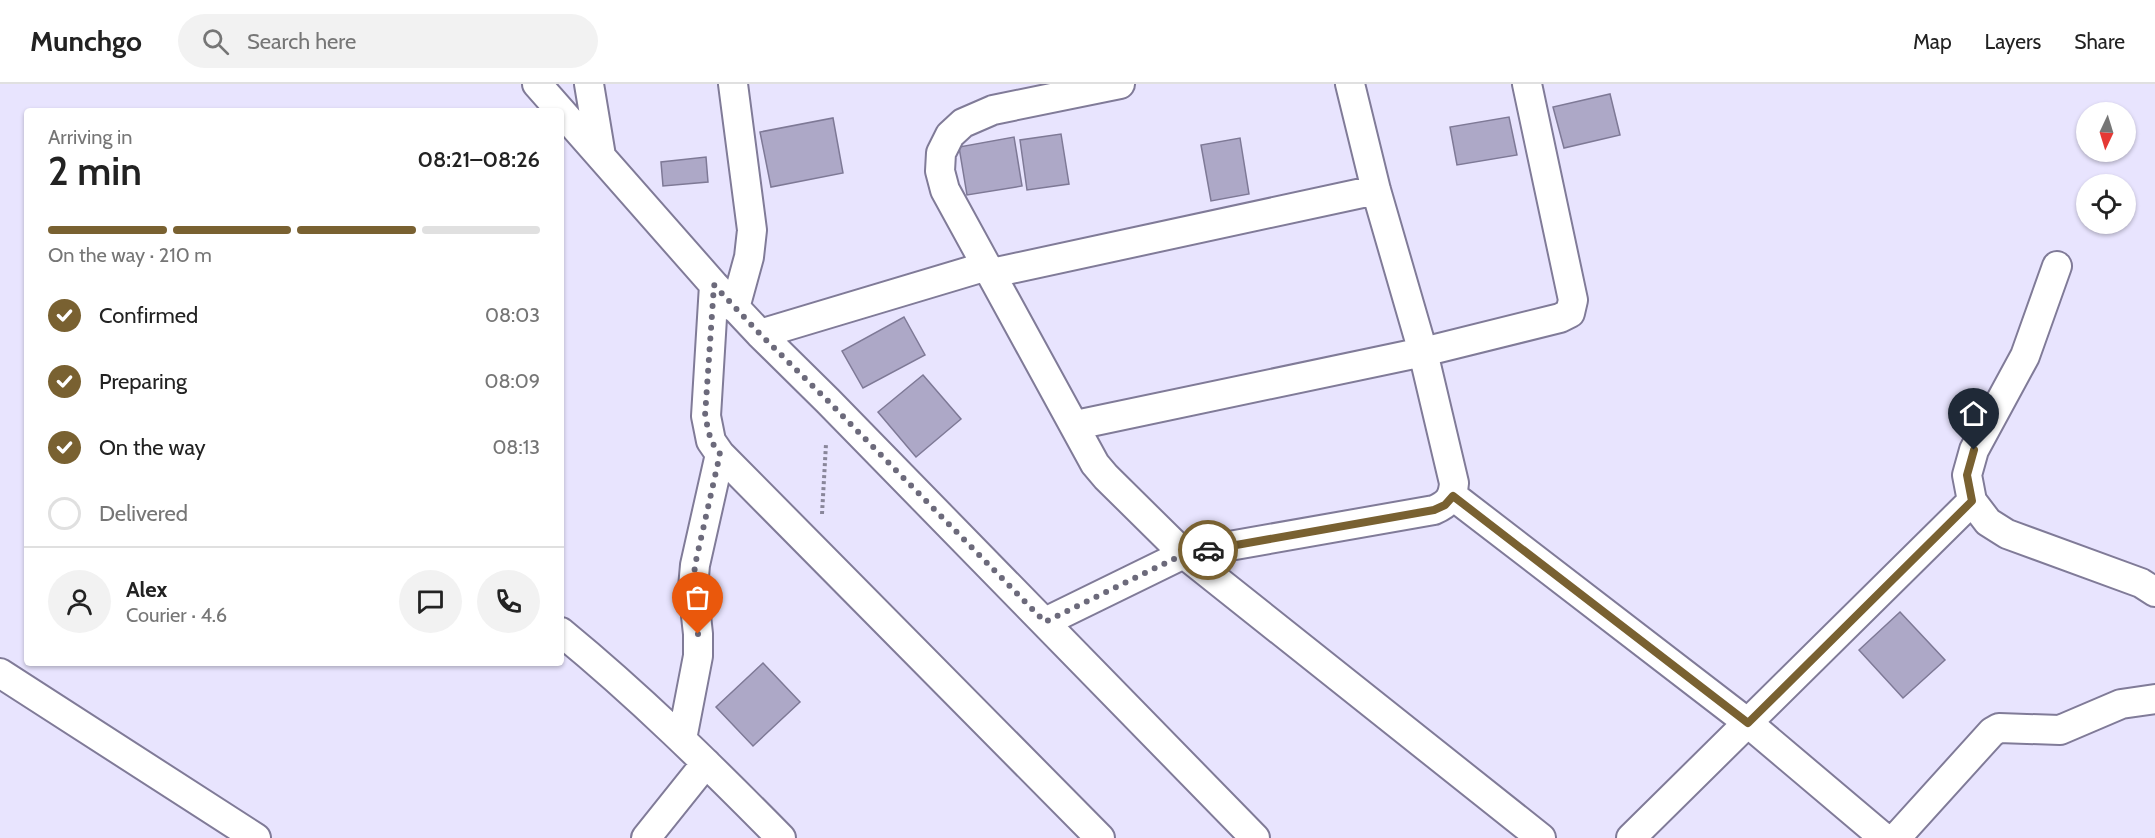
<!DOCTYPE html>
<meta charset="utf-8">
<style>
:root{--surface:#fff;--page:#f2f2f2;--text:#222;--muted:#767676;--line:#e0e0e0;--accent:#796131}
body{margin:0;font-family:Cabin,sans-serif;background:var(--page);color:var(--text);height:100vh;display:flex;flex-direction:column;font-size:22px;white-space:nowrap}
*{box-sizing:border-box;margin:0}
p{font-size:20px;color:var(--muted)}
.icon{flex:none;width:33px;height:33px;fill:none;stroke:currentColor;stroke-width:2;stroke-linecap:round;stroke-linejoin:round}
.map{position:relative;flex:1;overflow:hidden}
.sheet{position:absolute;left:24px;top:24px;width:540px;height:558px;display:flex;flex-direction:column;background:var(--surface);border-radius:6px;box-shadow:0 2px 4px #0004}
.sheet>*{flex:none}
.needle{width:39px;rotate:184deg}
.fabs{position:absolute;left:2076px;top:18px;display:grid;gap:12px}
.fabs a{display:grid;place-items:center;width:60px;height:60px;border-radius:50%;background:var(--surface);box-shadow:0 2px 4px #0004;font-size:30px}
.pin{position:absolute;display:grid;place-items:center;width:51px;height:51px;color:#fff;margin:-62px -26px;border-radius:50% 50% 50% 0;rotate:-45deg;box-shadow:0 0 6px #0007}
.pin .icon{rotate:45deg}
.courier{position:absolute;display:grid;place-items:center;width:60px;height:60px;margin:-30px;border:4px solid #796131;border-radius:50%;background:#fff;color:#222;box-shadow:0 2px 8px #0007}
.summary em{font-style:normal;font-weight:600}
.summary div{display:flex;flex-direction:column-reverse}
.summary{display:flex;align-items:center;justify-content:space-between;height:102px;padding:0 24px}
h1{font-size:39px;font-weight:600;line-height:45px}
.bar{display:grid;grid-template-columns:repeat(4,1fr);gap:9px 6px;align-content:center;height:72px;padding:0 24px}
.bar i{height:8px;border-radius:4px;background:var(--line)}
.bar .selected{background:var(--accent)}
.bar p{grid-column:span 4}
.line{display:flex;align-items:center;gap:15px;padding:0 24px;border-top:2px solid var(--line)}
.line div{flex:1}
.round{display:grid;place-items:center;flex:none;width:63px;height:63px;border-radius:32px;background:var(--page)}
ol{padding:0 24px;list-style:none}
li{display:flex;align-items:center;gap:18px;height:66px}
li p{margin-inline-start:auto}
li .icon{padding:6px;border-radius:50%;background:var(--accent);color:#fff;stroke-width:4}
li:last-child{color:var(--muted)}
li i{width:33px;height:33px;border:3px solid var(--line);border-radius:50%}
header{display:flex;align-items:center;gap:36px;box-sizing:border-box;height:84px;padding:0 30px;background:var(--surface);border-bottom:2px solid var(--line)}
header strong{font-size:28px}
nav{display:flex;gap:33px;margin-inline-start:auto;font-size:21px}
.search{width:420px;height:54px;background:var(--page);display:flex;align-items:center;gap:15px;box-sizing:border-box;padding:0 21px;border-radius:33px;color:var(--muted);font-size:22px}
.map>svg:first-child{display:block}
.building{fill:#ada8c7;stroke:#7e7996;stroke-width:1.5}
.lines{fill:none;stroke-linecap:round;stroke-linejoin:round}
.street-casing{stroke:#807b98;stroke-width:32}
.path{stroke:#89869a;stroke-width:4;stroke-dasharray:3 3;stroke-linecap:butt}
.street{stroke:#fff;stroke-width:28}
.done{stroke:#6c6a7b;stroke-width:6;stroke-dasharray:0 10.8}
.route{stroke:#796131;stroke-width:8}
</style>
<header>
<strong>Munchgo</strong>
<div class="search"><svg class="icon" aria-label="search" viewBox="0 0 24 24"><circle cx="10" cy="10" r="6"/><path d="M15 15l6 6"/></svg>Search here</div>
<nav><a>Map</a><a>Layers</a><a>Share</a></nav>
</header>
<div class="map">
<svg width="2155" height="754" viewBox="0 0 2155 754">
<rect width="100%" height="100%" fill="#e8e4fe"/>
<path class="building" d="M1610,10L1620,51L1564,64L1553,23Z
M1509,33L1517,71L1457,81L1450,43Z
M833,34L843,89L771,103L760,48Z
M1061,50L1069,100L1027,106L1020,56Z
M1014,53L1022,102L967,111L959,63Z
M1240,54L1249,110L1211,117L1201,61Z
M706,73L708,98L663,102L661,78Z
M904,233L925,271L863,304L842,267Z
M923,291L961,335L916,373L878,328Z
M1900,528L1945,576L1903,614L1859,566Z
M763,579L800,618L753,662L716,623Z"/>
<g class="lines">
<defs>
<path id="street" d="M537,0L714,201L760,250L828,317L1255,754
M589,0L601,72
M733,0L752,146L749,173L735,224
M1120,0L993,26L963,39L950,51L941,69L940,87L945,106L1095,380L1106,393L1184,470L1541,754
M2057,182L2025,272L1974,366L1967,391L1972,417L1988,438L2007,450L2141,499L2155,508
M992,189L1376,106
M714,201L706,332L711,357L720,370L1100,754
M760,250L987,182
M1076,341L1423,268L1560,234L1570,229L1573,216L1527,0
M1453,412L1748,639L1884,754
M1045,538L1184,470L1434,426C1448,420 1453,414 1454,399L1423,268L1376,106L1350,0
M561,548C639,612 710,682 781,754
M0,589L256,754
M682,655L698,572V550L693,504L695,481L720,370
M646,754L706,679
M1631,754L1972,417
M1896,754L1992,648L1999,644L2060,646L2121,620L2155,615"/>
</defs>
<use href="#street" class="street-casing"/>
<path class="path" d="M822,430L826,360"/>
<use href="#street" class="street"/>
</g>
<g class="lines">
<path class="done" d="M698,550L693,504L695,481L720,370L711,357L705,332L714,201L760,250L828,317L1045,538L1184,470L1208,466"/>
<path class="route" d="M1208,466L1434,426L1445,421L1453,412L1748,639L1972,417L1967,391L1974,366"/>
</g>
</svg>
<div class="fabs">
<a><svg class="needle" viewBox="-14 -14 28 28"><path d="M0-13l5 13h-10z" fill="#e53935"/><path d="M0 13l5-13h-10z" fill="#767676"/></svg></a>
<a><svg class="icon" aria-label="locate" viewBox="0 0 24 24"><circle cx="12" cy="12" r="6"/><path d="M12 2v4M12 18v4M2 12h4M18 12h4"/></svg></a>
</div>
<div class="pin" style="left:698px;top:550px;background:#ea580c"><svg class="icon" aria-label="bag" viewBox="0 0 24 24"><path d="M5 8h14l-1 12H6zM9 8a3 3 0 0 1 6 0"/></svg></div>
<div class="pin" style="left:1974px;top:366px;background:#1f2937"><svg class="icon" aria-label="home" viewBox="0 0 24 24"><path d="M3 11l9-7 9 7M6 9v11h12V9"/></svg></div>
<div class="courier" style="left:1208px;top:466px"><svg class="icon" aria-label="car" viewBox="0 0 24 24"><path d="M5 17H2v-5l4-1 3-4h7l3 4 3 1v5h-3M9 17h6M6 11h13"/><circle cx="7" cy="17" r="2"/><circle cx="17" cy="17" r="2"/></svg></div>
<section class="sheet">
<div class="summary"><div><h1>2 min</h1><p>Arriving in</p></div><em>08:21–08:26</em></div>
<div class="bar"><i class="selected"></i><i class="selected"></i><i class="selected"></i><i></i><p>On the way · 210 m</p></div>
<ol>
<li><svg class="icon" aria-label="check" viewBox="0 0 24 24"><path d="M5 12l5 5 9-10"/></svg>Confirmed<p>08:03</p></li>
<li><svg class="icon" aria-label="check" viewBox="0 0 24 24"><path d="M5 12l5 5 9-10"/></svg>Preparing<p>08:09</p></li>
<li><svg class="icon" aria-label="check" viewBox="0 0 24 24"><path d="M5 12l5 5 9-10"/></svg>On the way<p>08:13</p></li>
<li><i></i>Delivered</li>
</ol>
<div class="line" style="height:108px"><a class="round"><svg class="icon" aria-label="person" viewBox="0 0 24 24"><circle cx="12" cy="8" r="4"/><path d="M4 21q1-7 8-7t8 7"/></svg></a><div><b>Alex</b><p>Courier · 4.6</p></div><a class="round"><svg class="icon" aria-label="chat" viewBox="0 0 24 24"><path d="M4 5h16v11H9l-5 4z"/></svg></a><a class="round"><svg class="icon" aria-label="phone" viewBox="0 0 24 24"><path d="M5 4h4l2 5-3 2q2 4 5 5l2-3 5 2v4C11 20 4 13 5 4z"/></svg></a></div>
</section>
</div>
